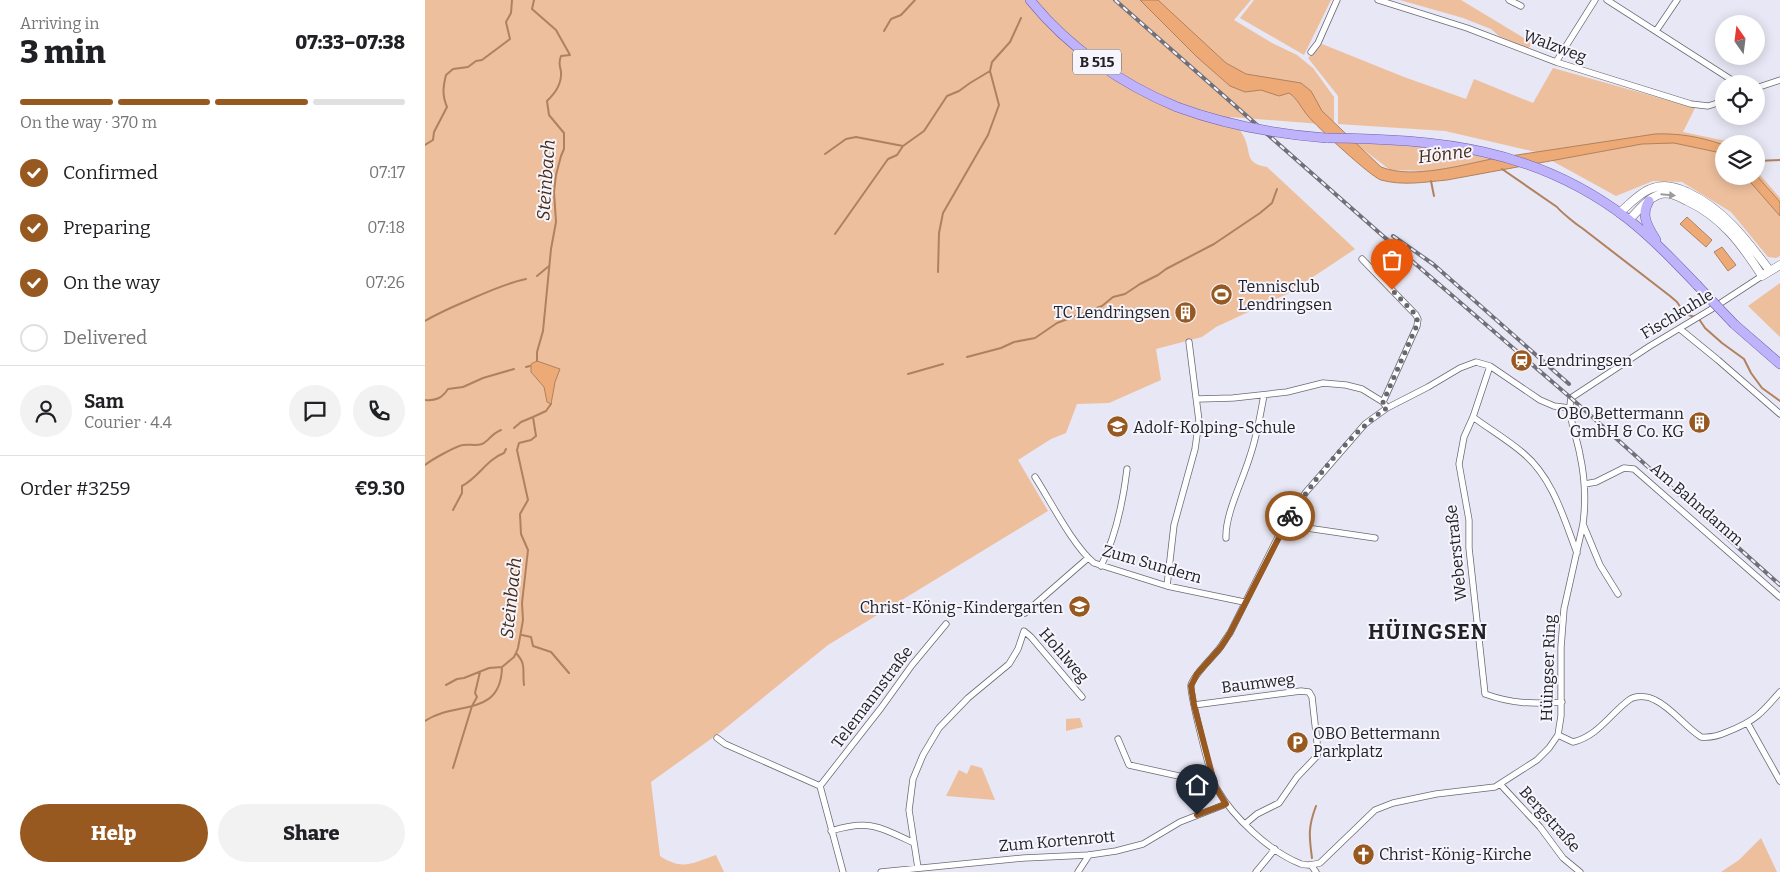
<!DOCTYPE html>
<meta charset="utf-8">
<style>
:root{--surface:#fff;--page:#f2f2f2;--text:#202124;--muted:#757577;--line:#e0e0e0;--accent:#985921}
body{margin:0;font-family:Bitter,serif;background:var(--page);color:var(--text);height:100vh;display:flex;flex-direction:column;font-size:19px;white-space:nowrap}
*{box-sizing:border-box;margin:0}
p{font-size:16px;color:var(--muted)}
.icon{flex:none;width:28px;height:28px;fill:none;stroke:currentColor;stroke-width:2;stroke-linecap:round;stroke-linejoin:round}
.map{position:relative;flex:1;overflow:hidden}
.side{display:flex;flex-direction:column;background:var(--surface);width:425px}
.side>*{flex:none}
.needle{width:32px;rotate:346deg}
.fabs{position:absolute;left:1290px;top:15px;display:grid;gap:10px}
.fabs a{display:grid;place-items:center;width:50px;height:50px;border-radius:50%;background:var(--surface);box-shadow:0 2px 12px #0003;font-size:25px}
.pin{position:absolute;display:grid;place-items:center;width:42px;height:42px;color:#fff;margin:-51px -21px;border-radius:50% 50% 50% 0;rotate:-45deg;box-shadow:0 0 5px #0007}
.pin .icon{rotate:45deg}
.courier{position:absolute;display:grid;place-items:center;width:50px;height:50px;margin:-25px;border:4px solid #985921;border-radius:50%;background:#fff;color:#222;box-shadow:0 1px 6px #0007}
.headline em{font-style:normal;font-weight:800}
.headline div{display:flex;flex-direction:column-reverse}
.headline{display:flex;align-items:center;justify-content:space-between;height:85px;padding:0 20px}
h1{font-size:32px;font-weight:800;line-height:38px}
.bar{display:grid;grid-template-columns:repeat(4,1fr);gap:8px 5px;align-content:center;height:60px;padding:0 20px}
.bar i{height:6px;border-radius:4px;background:var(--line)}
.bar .on{background:var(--accent)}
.bar p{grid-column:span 4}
.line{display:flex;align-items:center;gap:12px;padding:0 20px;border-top:1px solid var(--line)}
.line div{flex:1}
.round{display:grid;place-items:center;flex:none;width:52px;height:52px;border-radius:26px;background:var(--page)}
ol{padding:0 20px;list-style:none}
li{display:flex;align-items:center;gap:15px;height:55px}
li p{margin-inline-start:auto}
li .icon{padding:5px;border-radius:50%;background:var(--accent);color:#fff;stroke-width:4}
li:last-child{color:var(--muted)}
li i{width:28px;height:28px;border:2px solid var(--line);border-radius:50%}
.cta{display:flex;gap:10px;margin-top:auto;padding:10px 20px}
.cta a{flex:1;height:58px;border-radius:30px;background:var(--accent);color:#fff;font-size:20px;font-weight:800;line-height:58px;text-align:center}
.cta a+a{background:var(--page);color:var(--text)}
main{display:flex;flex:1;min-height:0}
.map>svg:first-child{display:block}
.green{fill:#edbf9d}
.water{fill:#eeaa76;stroke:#b1815e}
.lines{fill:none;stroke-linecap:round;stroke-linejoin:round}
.stream{stroke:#b1815e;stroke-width:2}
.street-casing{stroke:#6b6a75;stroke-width:7}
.secondary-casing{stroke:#6b6a75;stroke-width:9}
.primary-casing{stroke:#6d5faf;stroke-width:10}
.street{stroke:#fff;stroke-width:5.5}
.secondary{stroke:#fff;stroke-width:8}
.primary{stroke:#bfb3fb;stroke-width:9}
.rail-casing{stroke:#717079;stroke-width:4}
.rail{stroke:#f6f5fd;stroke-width:2;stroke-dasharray:5.5;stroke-linecap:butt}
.primary-bridge-casing{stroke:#6d5faf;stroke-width:10;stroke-linecap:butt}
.primary-bridge{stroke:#bfb3fb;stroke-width:9}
.oneway{fill:#9c9b9d}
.done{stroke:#67666e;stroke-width:5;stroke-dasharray:0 9}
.route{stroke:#985921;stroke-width:6}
.labels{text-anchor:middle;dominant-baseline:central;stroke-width:4;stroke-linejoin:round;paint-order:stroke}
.shield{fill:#f6f5fd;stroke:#626166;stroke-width:1}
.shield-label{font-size:15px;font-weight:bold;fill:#222126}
.street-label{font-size:16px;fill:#222126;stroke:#f6f5fd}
.poi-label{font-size:16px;fill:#222126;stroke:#f6f5fd;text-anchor:start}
.water-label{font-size:18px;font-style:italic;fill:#472b15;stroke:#f6f5fd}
.district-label{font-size:21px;font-weight:bold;letter-spacing:1px;fill:#222126;stroke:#f6f5fd}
</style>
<main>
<section class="side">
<div class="headline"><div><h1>3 min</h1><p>Arriving in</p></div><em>07:33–07:38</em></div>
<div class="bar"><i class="on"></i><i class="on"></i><i class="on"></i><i></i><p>On the way · 370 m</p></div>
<ol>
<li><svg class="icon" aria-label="check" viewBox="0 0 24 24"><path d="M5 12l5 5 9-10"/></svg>Confirmed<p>07:17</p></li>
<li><svg class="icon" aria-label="check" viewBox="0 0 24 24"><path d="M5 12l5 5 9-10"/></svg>Preparing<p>07:18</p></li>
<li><svg class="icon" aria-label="check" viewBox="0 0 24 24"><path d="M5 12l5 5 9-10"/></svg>On the way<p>07:26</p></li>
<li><i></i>Delivered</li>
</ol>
<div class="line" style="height:90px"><a class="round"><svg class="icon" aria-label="person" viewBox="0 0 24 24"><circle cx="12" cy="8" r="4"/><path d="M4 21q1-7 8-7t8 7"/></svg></a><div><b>Sam</b><p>Courier · 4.4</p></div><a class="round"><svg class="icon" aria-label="chat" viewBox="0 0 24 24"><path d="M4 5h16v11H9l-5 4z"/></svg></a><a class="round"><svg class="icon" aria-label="phone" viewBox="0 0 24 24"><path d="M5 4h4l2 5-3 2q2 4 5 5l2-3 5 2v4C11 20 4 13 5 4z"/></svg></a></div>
<div class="line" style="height:65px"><div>Order #3259</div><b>€9.30</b></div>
<div class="cta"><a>Help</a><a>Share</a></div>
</section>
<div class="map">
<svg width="1355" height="872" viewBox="0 0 1355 872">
<rect width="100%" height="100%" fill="#e8e7f5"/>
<path class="green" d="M0,0H826L809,20L847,43L872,55L888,68L909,97V125L805,117C809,123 816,130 819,137C827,154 819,163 842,167L930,249L864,293L791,327L777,337L731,349L736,380L684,403L652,404L641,433L626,439L593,460L623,511L403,645L297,731L226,782L235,856C258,871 267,863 291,855L299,872H0Z
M829,0H906L879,55L815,18Z
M975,0H1036L1107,43L1103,49L1074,36L1066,29L1038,18Z
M897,44L979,77L1041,99L1049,79L1108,103L1128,68L1270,108L1258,132L1301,141L1305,144H1299V176H1331V170L1355,198V256L1351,258L1343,257L1306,212L1257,182L1228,181L1191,196L1111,152L1020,131L913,124V96L883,58Z
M930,143L998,146L1070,159L1007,171L965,170Z
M1355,283V337L1323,306Z
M655,718L658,727L641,731V719Z
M546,765L557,768L570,800L521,796L534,770L542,774Z
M1336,838L1352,872H1296L1314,860Z"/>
<path class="water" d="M715,0H733L801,63L821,74L876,83L886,91L897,111L956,167C989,180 1039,164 1072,158C1125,150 1178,142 1230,134C1254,133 1276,137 1299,145V155L1296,153L1249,143L1217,144L1022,180C1000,182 978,186 956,180C946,177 892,127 883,116C876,108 873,99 864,93L854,96L836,90L820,92L805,86L772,57Z
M1331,175L1355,202V216L1320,176H1331Z
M1262,217L1287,240L1281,247L1255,224Z
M1297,247L1311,265L1303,271L1289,252Z
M112,361L135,369L130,382L126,404L122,402L119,387L106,372V364Z"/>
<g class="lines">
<path class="stream" d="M109,0L107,9L131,30L145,55L136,56C132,66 137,67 136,76C135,87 129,94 122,101L124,115L139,133V149L136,156L131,175L129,192L131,222L126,249L118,331L112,352V361
M459,31L466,19L476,15L490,0
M0,145L8,140L9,132L22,107C17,95 18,87 21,75L28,69L43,67L51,61L57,60L85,39L81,22L86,13L87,0
M400,154L421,139L431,137L478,146
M1331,161L1355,160
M1077,169L1132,207C1136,212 1152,225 1157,228L1245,296L1252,302L1260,314L1270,317
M1006,181L1009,196
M410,234L463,159L472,155L478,146L499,131L522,96L534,91L545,83L565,71L567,62L585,42L596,18
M513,272L514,233L518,213L563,135L574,105L565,71
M112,276L124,266
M1274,319L1280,328L1297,343L1319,359L1326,373L1337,388L1355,401
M0,321C15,312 30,306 46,299C64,291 82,283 101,279
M542,357L576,348L589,342L610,338L632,323L677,306L688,297L700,294L715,284L733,275L741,269L789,244L835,213L847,203L852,189
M101,367L105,366
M483,374L518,364
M0,400C11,401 17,398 23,389L38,387L58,378L89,369
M89,428L96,422L108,417
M0,465C6,460 31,446 38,445C44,444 51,446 57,444C64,441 66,434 76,430
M28,510L37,493V486C54,477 61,460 79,453L81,449
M97,635L106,637L108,646L126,652L144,673
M91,653C102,665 97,670 99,685
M21,685L32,679L39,678L64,668L77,667L89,657L91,653L93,648L98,620L97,603L103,550L96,534L95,514L103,500L92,450L94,443L106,440L111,436L108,417L121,411L126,404
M0,721C31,700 76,718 77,667
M28,768L47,706L52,697L50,693L55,672
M887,858C884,836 883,827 891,806"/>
<defs>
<path id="street" d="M953,0L1042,28L1131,62L1266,104L1283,106L1299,101
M1084,0L1096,6
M1182,0L1313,84
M1231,31L1252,0
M886,52L893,43L912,0
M1131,62L1170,0
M1331,88L1355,80
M937,259L991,315L993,319L992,326L958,402
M1255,329L1293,360L1355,414
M1065,366L1048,417L1039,437L1034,464L1044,520V548L1060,694C1088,704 1107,704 1137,702
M772,399L808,398L862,392L898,383L921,385L937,389L958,402L962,408
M1145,408L1129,406L1115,400L1065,366L1051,362L1035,368L1003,387L962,408L940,424L881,492L858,527L805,633C801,638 798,644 794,649C787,658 769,674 766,685C765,694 786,780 792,789C808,817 845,852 876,864C883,866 888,865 895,863L950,810L968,803L1011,794L1070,787L1112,760L1124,748L1133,735L1136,716V647L1139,609L1158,524C1161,501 1160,478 1155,455C1152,437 1142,416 1146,398L1225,346L1285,310L1337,276
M1048,417C1064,429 1083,440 1098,453C1128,478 1139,519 1152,553
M610,477C625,500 648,546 669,563L742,586L819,602
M1160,484L1171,482L1199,468L1209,469L1355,597
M864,518L882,528L950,538
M1158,524L1175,565L1193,594
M801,538C800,514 818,480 825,456C832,436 835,416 839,395
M676,566C691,536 698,502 702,469
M742,586L749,525L770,449L774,421L764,342
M600,613L663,558
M769,705L876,691L884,692L887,697L893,751L892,756L872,777L854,803L832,814L820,824
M1323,724L1355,781
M1133,735L1148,742C1173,736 1185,714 1204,700C1211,695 1223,696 1230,700C1247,708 1260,727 1276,737C1286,738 1293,736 1302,732C1330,721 1336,714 1355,692
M292,738L300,744L395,786L418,872
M693,739L704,765L763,778L790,786
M1075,784L1115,827L1138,858L1155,872
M395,786L456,708L487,665L521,624
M406,831C444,819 455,827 489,843
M886,865L891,872
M493,868L484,810L488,779L498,755L514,728L543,698L584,664L593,649L599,631L606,637L657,697
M456,872L599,858L664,855L691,851L718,844L755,822L801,804
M653,872L664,855
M831,872L850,849"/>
<path id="secondary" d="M1194,213C1204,205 1213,194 1225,189C1238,183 1250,186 1262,192C1299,209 1321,239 1345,271
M1204,220C1212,212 1222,199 1233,195C1243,191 1253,196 1262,201C1297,217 1317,245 1337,276L1355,265"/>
<path id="primary" d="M605,0C643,47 696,84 752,107
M901,138C1014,139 1111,148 1203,219C1228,239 1250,262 1272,285
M1224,201C1215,215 1223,227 1231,240
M1309,324L1355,364"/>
</defs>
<use href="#street" class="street-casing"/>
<use href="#secondary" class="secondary-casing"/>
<use href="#primary" class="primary-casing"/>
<use href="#street" class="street"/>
<use href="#secondary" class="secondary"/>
<use href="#primary" class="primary"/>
<defs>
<path id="rail" d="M690,0L958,236L1146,398L1355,585
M968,236L1008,264L1144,384"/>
</defs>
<use href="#rail" class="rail-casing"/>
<use href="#rail" class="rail"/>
<defs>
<path id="primary-bridge" d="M752,107C801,125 850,134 901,138
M1272,285L1309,324"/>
</defs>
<use href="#primary-bridge" class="primary-bridge-casing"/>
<use href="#primary-bridge" class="primary-bridge"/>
</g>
<defs><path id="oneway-solid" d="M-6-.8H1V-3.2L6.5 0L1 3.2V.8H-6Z" transform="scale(1.25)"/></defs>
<use class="oneway" href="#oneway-solid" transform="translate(1243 195) rotate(5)"/>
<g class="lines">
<path class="done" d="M865,516C890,479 925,433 962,408L958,402L993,323L991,315L967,290"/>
<path class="route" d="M772,815L801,804L790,786L769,705L766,686L772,674L796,647L805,633L865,516"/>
</g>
<defs>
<symbol id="stadium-disc" viewBox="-11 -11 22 22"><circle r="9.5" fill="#985921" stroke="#f6f5fd"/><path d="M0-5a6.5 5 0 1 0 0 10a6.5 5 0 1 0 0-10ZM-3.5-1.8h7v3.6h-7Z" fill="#fff"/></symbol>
<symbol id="building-disc" viewBox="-11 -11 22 22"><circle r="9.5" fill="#985921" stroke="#f6f5fd"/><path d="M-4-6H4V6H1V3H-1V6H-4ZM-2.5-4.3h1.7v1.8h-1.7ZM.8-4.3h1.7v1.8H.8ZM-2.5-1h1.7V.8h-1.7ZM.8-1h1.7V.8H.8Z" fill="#fff"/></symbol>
<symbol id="station-disc" viewBox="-11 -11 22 22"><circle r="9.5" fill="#985921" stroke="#f6f5fd"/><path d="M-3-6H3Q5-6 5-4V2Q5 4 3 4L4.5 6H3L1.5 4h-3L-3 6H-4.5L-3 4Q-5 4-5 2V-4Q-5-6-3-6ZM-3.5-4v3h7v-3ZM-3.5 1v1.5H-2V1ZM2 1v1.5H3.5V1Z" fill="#fff"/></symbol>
<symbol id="school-disc" viewBox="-11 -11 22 22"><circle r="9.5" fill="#985921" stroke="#f6f5fd"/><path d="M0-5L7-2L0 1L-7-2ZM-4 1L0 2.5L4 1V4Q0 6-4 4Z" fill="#fff"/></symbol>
<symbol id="parking-disc" viewBox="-11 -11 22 22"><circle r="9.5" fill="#985921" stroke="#f6f5fd"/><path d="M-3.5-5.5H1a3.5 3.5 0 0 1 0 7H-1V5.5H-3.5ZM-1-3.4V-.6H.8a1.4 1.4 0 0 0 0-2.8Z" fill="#fff"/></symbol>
<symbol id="church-disc" viewBox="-11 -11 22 22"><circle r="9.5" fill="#985921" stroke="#f6f5fd"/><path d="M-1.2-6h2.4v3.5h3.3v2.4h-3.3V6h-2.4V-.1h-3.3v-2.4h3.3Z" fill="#fff"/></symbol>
</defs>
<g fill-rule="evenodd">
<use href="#stadium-disc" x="784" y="282" width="25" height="25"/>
<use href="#building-disc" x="748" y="300" width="25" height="25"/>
<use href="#station-disc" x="1084" y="348" width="25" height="25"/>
<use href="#building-disc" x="1262" y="410" width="25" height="25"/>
<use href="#school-disc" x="680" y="414" width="25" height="25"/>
<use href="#school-disc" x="642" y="594" width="25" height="25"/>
<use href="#parking-disc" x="860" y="730" width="25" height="25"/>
<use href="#church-disc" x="926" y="842" width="25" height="25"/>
</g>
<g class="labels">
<rect class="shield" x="648" y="49.5" width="48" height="25" rx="4"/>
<g class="shield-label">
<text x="672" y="62">B 515</text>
</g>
<g class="street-label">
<text transform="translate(1130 46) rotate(20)">Walzweg</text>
<text transform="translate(1252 314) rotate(-31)">Fischkuhle</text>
<text transform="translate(1272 504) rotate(41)">Am Bahndamm</text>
<text transform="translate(1031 553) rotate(-96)">Weberstraße</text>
<text transform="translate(727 564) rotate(16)">Zum Sundern</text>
<text transform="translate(639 655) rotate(49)">Hohlweg</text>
<text transform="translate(1123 668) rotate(-88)">Hüingser Ring</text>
<text transform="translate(833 683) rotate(-7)">Baumweg</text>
<text transform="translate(447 697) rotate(-53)">Telemannstraße</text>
<text transform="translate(1125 819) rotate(48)">Bergstraße</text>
<text transform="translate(632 841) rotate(-5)">Zum Kortenrott</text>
</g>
<g class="poi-label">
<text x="813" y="286">Tennisclub<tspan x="813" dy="18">Lendringsen</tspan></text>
<text x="745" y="312" text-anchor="end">TC Lendringsen</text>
<text x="1113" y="360">Lendringsen</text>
<text x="1259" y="413" text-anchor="end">OBO Bettermann<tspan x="1259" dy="18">GmbH &amp; Co. KG</tspan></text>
<text x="708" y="427">Adolf-Kolping-Schule</text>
<text x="638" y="607" text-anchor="end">Christ-König-Kindergarten</text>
<text x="888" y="733">OBO Bettermann<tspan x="888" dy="18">Parkplatz</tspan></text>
<text x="954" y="854">Christ-König-Kirche</text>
</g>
<g class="water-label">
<text transform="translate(1020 154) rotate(-7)">Hönne</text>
<text transform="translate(121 180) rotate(-86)">Steinbach</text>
<text transform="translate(86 598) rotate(-84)">Steinbach</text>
</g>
<g class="district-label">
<text x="1003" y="632">HÜINGSEN</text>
</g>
</g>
</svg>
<div class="fabs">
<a><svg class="needle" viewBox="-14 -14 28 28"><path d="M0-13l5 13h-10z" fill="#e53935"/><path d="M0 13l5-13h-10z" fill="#757577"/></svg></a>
<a><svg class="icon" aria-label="locate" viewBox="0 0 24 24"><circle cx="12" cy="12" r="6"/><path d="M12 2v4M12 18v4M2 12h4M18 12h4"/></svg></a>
<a><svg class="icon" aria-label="layers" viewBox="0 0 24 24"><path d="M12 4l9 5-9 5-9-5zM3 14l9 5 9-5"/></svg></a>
</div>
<div class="pin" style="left:967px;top:290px;background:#ea580c"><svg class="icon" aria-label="bag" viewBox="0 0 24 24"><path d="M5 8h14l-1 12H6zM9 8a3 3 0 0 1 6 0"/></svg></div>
<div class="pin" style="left:772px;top:815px;background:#1f2937"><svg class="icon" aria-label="home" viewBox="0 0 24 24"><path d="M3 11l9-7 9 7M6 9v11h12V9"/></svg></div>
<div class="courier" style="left:865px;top:516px"><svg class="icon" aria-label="bike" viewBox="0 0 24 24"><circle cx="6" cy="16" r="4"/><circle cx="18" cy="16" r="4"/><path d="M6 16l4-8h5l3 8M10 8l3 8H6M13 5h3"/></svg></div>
</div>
</main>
